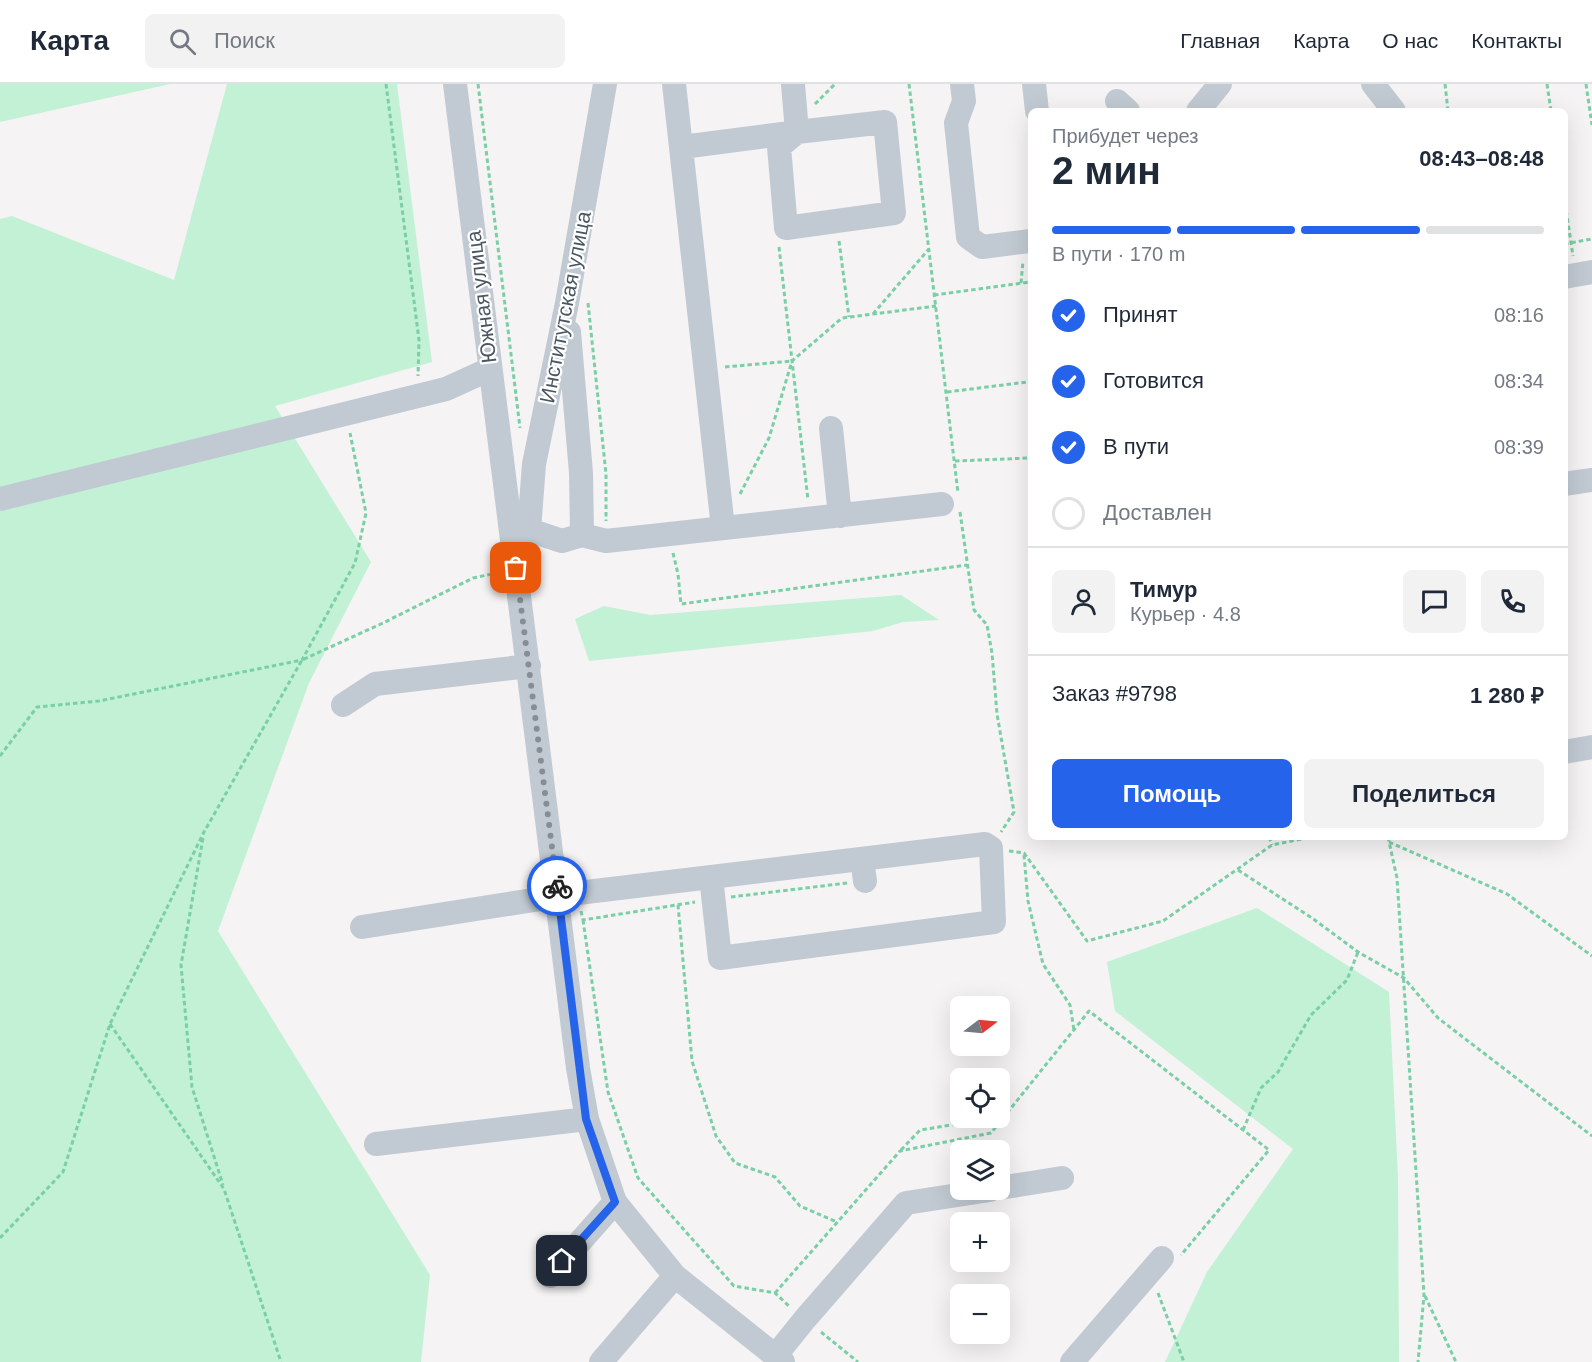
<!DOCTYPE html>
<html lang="ru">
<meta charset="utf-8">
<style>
:root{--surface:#fff;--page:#f2f2f3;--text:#1f2937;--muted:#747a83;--line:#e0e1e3;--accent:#2563eb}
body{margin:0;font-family:Helvetica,sans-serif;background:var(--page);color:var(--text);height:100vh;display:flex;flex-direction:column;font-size:22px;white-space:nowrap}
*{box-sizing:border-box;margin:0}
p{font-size:20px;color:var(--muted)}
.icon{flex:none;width:33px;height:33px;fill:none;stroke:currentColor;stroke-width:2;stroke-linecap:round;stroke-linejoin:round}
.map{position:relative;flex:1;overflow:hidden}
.sheet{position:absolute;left:1028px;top:24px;width:540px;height:732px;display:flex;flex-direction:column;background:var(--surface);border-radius:9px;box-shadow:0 6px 24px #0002}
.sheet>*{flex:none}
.needle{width:39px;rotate:74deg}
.buttons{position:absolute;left:950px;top:912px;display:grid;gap:12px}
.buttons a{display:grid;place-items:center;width:60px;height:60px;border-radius:9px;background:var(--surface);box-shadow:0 6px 24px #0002;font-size:30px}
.pin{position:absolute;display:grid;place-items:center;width:51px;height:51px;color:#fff;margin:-26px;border-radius:12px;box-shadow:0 3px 9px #0006}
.courier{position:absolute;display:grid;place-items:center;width:60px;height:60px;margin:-30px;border:4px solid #2563eb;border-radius:50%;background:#fff;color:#222;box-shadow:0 2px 8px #0007}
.headline em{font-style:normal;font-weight:700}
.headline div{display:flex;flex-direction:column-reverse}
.headline{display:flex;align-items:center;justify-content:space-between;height:102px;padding:0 24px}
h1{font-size:39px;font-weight:700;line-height:45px}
.bar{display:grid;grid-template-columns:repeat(4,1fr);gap:9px 6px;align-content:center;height:72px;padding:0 24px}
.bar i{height:8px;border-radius:4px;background:var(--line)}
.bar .current{background:var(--accent)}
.bar p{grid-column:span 4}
.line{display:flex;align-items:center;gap:15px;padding:0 24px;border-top:2px solid var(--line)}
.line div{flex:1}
.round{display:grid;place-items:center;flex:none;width:63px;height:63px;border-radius:9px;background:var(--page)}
ol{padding:0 24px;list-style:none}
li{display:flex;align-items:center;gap:18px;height:66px}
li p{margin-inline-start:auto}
li .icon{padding:6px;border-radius:50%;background:var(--accent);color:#fff;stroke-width:4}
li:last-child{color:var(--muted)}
li i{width:33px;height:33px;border:3px solid var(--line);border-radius:50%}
.action{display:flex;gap:12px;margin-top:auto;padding:12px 24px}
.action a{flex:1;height:69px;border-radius:9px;background:var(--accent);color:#fff;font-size:24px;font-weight:700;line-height:69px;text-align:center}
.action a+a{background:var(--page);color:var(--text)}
header{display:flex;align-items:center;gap:36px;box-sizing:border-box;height:84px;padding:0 30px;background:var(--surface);border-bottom:2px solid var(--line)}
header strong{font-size:28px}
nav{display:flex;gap:33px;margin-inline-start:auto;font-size:21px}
.search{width:420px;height:54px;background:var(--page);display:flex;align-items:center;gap:15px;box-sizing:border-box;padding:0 21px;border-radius:9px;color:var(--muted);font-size:22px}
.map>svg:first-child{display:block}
.green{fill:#c3f1d5}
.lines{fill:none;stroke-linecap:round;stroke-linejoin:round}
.path{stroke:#7ad0a6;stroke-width:3;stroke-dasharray:4.5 3;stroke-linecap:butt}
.minor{stroke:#c1cad2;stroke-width:24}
.done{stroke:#868d94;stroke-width:6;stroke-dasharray:0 10.8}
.route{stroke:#2563eb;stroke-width:8}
.labels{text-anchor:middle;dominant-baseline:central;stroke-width:4.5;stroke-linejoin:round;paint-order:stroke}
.street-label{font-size:21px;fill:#4a5661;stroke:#fff}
</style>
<header>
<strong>Карта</strong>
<div class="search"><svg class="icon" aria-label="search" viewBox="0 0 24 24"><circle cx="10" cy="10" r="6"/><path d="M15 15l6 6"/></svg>Поиск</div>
<nav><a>Главная</a><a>Карта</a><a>О нас</a><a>Контакты</a></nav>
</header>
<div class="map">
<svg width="1592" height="1278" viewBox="0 0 1592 1278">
<rect width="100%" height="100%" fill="#f5f3f3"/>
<path class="green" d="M0,0H170L0,38Z
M227,0H397L432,278L275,322L371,478L309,599L218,847L430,1191L421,1278H0V135L12,132L174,196Z
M901,511L939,536L903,538L873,547L589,577L575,535L604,522L650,531Z
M1257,824L1389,908L1398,1094L1399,1278H1165L1207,1188L1293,1065L1115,927L1107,878Z"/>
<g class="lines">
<path class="path" d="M386,0L419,256L418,292
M478,0L520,344
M909,0L958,409
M1445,0L1448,27
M1547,0L1551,27
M1586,0L1592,41
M815,20L835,0
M1564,112L1573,172
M839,157L849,233
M1564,160L1592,155
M779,163L808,416
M1021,199L1023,177
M934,211L1030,198
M588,219L606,390V437
M873,230L928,166
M725,283L792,277
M947,308L1027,298
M955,377L1030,374
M740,410L769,354L792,277L842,234L936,222
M960,428L974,526L987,541L992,569L997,630L1014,728L1001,748
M673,469L678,490L681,520L967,481
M0,672L37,623L99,617L302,576L355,479L366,429L350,349
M1269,753L1272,761
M1388,753L1397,794L1424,1211L1418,1278
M203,754L181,881L192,1003L223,1101
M1389,758L1507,810L1592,872
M1009,767L1024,769L1087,857L1163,837L1272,761L1312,753
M1024,771L1028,817L1043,880L1070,921L1074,946
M1238,786L1312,834L1358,868L1404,894L1438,934L1592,1052
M731,813L847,799
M678,821L692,977L716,1052L735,1079L775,1093L800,1122L837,1138
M581,827L583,836L695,818
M583,836L608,1008L638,1094L734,1202L775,1209L790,1223
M110,940L224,1105L281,1278
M1243,1046L1261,1004L1278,988L1311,931L1347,896L1358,868
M901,1066L920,1046L995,1034
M0,1154L63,1088L110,940L204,748L302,576L383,539L473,494L497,489
M775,1209L900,1067L991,1049L1089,927L1269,1066L1181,1171
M1158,1209L1184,1278
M1425,1212L1456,1278
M821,1248L858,1278"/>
<path class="minor" d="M455,0L578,984L587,1035L615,1118L675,1192L783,1278
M674,0L723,444
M962,0L964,17L956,39L968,153L982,163L1030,157
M1034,0L1037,27
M1373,0L1394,27
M1117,17L1128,27
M1198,27L1220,0
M682,63L797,48L779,63L786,144L894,129L885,38L797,48L793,0
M1564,193L1592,188
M831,344L840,432
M1564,400L1592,396
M0,415L446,305L490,285
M529,446L534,380L567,219L605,0
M514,448L529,446L562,457L582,451L581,389L569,248
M582,451L606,457L942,420
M343,621L375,600L529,582
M1564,668L1592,663
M862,775L865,797
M362,843L578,809L985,760L991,764L994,838L720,874L711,793
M376,1060L587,1035
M999,1104L1062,1094
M550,1192L615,1118
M776,1271L805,1235L906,1119L990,1106
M601,1278L675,1192
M1072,1278L1162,1174"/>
</g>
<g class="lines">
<path class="done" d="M516,484L557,802"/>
<path class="route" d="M557,802L586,1035L615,1118L562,1177"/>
</g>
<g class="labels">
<g class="street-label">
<text transform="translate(481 213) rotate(-97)">Южная улица</text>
<text transform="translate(565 223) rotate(-79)">Институтская улица</text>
</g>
</g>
</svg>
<div class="buttons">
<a><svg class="needle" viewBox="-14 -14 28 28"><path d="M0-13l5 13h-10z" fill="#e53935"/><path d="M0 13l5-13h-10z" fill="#747a83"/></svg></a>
<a><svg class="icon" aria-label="locate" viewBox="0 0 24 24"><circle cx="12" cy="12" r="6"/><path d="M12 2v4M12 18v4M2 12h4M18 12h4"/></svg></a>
<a><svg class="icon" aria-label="layers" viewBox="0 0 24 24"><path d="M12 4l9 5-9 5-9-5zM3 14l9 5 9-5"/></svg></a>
<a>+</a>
<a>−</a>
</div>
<div class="pin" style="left:516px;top:484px;background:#ea580c"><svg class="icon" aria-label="bag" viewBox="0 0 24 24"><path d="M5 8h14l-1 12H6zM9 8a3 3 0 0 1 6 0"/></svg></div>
<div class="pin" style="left:562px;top:1177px;background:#1f2937"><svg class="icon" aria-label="home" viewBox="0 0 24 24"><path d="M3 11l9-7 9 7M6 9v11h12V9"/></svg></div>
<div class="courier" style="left:557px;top:802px"><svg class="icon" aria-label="bike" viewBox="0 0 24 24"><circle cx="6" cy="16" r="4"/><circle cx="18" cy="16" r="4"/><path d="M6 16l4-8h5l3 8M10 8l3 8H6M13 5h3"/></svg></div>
<section class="sheet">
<div class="headline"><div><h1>2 мин</h1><p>Прибудет через</p></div><em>08:43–08:48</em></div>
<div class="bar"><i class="current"></i><i class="current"></i><i class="current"></i><i></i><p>В пути · 170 m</p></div>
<ol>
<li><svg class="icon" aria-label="check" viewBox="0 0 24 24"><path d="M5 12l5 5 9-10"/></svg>Принят<p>08:16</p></li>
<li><svg class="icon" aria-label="check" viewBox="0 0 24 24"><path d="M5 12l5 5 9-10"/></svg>Готовится<p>08:34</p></li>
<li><svg class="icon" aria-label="check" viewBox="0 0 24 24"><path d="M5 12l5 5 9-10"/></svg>В пути<p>08:39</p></li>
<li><i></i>Доставлен</li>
</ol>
<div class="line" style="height:108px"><a class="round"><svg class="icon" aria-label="person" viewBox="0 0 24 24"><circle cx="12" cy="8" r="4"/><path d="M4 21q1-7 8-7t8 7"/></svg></a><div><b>Тимур</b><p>Курьер · 4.8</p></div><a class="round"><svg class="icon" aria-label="chat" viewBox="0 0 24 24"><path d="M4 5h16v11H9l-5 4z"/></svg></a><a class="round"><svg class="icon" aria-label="phone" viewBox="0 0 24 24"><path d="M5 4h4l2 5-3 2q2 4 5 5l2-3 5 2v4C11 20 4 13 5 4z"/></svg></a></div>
<div class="line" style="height:78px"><div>Заказ #9798</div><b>1 280 ₽</b></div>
<div class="action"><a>Помощь</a><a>Поделиться</a></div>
</section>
</div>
